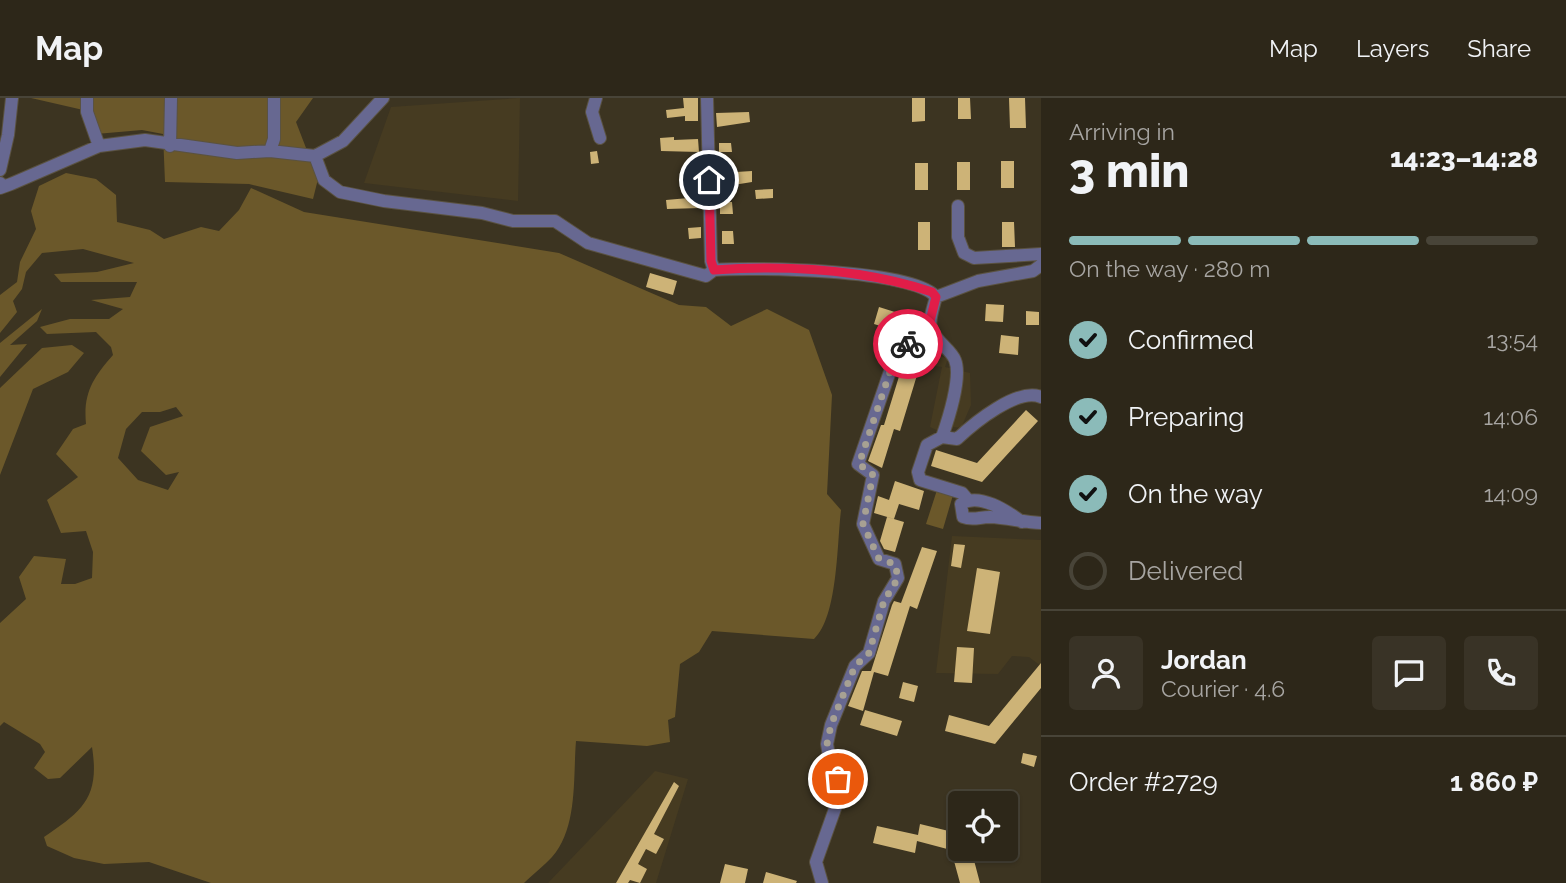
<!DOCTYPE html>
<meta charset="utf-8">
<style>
:root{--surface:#2d2719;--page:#393326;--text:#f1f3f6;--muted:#a7a5a2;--line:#484438;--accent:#8bbbb9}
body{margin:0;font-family:Raleway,sans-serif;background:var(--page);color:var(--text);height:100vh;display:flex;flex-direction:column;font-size:26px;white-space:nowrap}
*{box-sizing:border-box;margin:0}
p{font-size:23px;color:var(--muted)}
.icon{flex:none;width:38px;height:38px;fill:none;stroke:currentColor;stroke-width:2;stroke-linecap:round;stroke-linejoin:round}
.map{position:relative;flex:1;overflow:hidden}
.details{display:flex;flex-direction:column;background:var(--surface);width:525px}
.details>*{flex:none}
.controls{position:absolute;left:948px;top:693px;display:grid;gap:14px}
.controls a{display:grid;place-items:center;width:70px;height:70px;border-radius:7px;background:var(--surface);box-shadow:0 2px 5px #0004,0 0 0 2px var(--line);font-size:35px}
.pin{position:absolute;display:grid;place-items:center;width:60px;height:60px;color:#fff;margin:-30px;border:4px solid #fff;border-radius:50%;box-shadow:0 2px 7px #0007}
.courier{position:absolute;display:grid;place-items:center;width:70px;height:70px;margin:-35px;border:5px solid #e11d48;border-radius:50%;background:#fff;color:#222;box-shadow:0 2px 9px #0007}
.overview em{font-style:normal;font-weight:800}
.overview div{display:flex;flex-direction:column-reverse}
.overview{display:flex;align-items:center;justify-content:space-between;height:119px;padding:0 28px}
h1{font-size:46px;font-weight:800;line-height:52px}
.bar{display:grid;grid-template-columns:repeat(4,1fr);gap:10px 7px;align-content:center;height:84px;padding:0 28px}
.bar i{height:9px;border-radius:5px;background:var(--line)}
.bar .current{background:var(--accent)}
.bar p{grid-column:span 4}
.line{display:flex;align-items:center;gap:18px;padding:0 28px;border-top:2px solid var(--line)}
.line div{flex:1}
.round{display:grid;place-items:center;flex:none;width:74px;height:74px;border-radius:7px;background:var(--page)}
ol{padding:0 28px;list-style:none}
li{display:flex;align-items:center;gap:21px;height:77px}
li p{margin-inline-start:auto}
li .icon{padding:7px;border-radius:50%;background:var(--accent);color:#111;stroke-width:4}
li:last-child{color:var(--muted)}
li i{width:38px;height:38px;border:4px solid var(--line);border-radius:50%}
header{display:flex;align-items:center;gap:42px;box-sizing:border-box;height:98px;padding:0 35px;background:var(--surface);border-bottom:2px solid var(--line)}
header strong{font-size:33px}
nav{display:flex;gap:38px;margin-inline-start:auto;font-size:24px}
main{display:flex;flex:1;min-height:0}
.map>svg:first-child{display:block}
.built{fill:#463b21}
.green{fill:#6b582a;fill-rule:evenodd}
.building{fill:#cdb377}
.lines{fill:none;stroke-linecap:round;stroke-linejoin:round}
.minor-casing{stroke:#5a5241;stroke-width:14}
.minor{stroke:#676891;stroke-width:12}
.done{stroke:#a7a193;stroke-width:7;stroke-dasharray:0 12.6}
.route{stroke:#e11d48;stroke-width:9}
</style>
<header>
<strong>Map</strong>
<nav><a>Map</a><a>Layers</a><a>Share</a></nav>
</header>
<main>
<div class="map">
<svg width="1041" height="785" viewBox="0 0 1041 785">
<rect width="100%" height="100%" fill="#3c3421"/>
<path class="built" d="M520,0L518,103L364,85L391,9Z
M936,258L948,260L945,269L970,275L971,307L961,330L944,328L941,334L930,329L942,269L934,268Z
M952,438L1041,442V568L1029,559L1012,558L998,576L936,575Z
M655,673L688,681L656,785H548Z"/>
<path class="green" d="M31,0H313L296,24L318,81L313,101L249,86L165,84L163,36L142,32L96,36L92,14Z
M66,75L96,81L116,97L117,124L150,132L164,141L201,129L219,133L239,112L251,90L304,114L559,155L679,207L706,209L731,228L767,211L809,232L832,297L827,396L841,412C837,445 838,519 814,541L712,533L699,554L680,566L675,619L668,622L670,644L647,648L576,643C573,679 578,730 552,759C544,768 533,776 524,785H211L149,764L104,766L74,760L47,748L44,739C83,713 100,699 92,649L60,680L48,681L34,670L45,654L40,646L4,624L0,628V525L26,501L19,479L34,458L66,461L61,486H75L92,480L93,454L86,433L61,435L47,402L78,379L56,356L73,331L86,326C83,295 93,280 113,257L111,249L96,234L47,236L40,229L70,221H109L123,211L91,202L130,199L137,184H61L54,176L97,174L134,165L83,151L42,155L26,174L22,191L13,203L17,214L0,235V197L17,184L20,164L36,131L31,113L39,88ZM176,309L183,318L150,329L141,353L166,377L179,374L168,392L138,382L118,360L126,331L142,314H160Z
M42,211L37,223L10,247L27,246L0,279V245Z
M72,247L84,255L68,274L33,291L0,377V290L42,250Z
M937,392L953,397L943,431L926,426Z"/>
<path class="building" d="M683,0H698V23H685V18L667,20L666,12L684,10Z
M912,0H925V23L912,24Z
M958,0H970L971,21H958Z
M1009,0H1025L1026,30H1010Z
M749,14L750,24L717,29L716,15Z
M674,39V42L698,41L699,54L661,53L660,40Z
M719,45H731L732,54H719Z
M597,53L599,65L591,66L590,54Z
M1001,63H1014V90H1001Z
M957,64H970V92H957Z
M915,65H928V92H915Z
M687,70H699L700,81L687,82Z
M752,73V84L721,89L720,75Z
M773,91V100L756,101L755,92Z
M700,99V110L667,111L666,102Z
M720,104H732L733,116H720Z
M918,124H930V152H918Z
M1002,124H1014L1015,149H1002Z
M701,129V140L689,141L688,130Z
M722,133H733L734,146H722Z
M650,175L677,183L673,197L646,189Z
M986,206L1004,207L1003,224L985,223Z
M879,209L898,215L893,232L874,226Z
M1026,213L1039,214V227H1026Z
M1001,237L1019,239L1018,257L999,255Z
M905,259L921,264L900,333L894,331L882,370L868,363L881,327H884Z
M1026,312L1038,323L982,384L931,368L936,352L977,365Z
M895,383L924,393L919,412L899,406L894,421L874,415L878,398L889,402Z
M887,419L904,424L895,454L884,451L880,443Z
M954,446L965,447L961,470L951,468Z
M922,449L937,453L917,511L910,508L888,578L874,574L863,613L848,608L862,573H871L892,507L894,503L901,505Z
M977,470L1000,474L990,536L967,533Z
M957,549L974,550L972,585L954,584Z
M1041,565V590L995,646L945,633L949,617L989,628Z
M903,584L918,588L914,604L899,600Z
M865,612L902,623L897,638L860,627Z
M1023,655L1037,658L1034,669L1021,665Z
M674,684L679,688L654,736L664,741L656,756L646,751L638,766L647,771L640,785L630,782L628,785H616Z
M920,726L961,736V751H971L980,785H960L951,752L917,743L915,755L873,745L877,728L918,737Z
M725,766L748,771L745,785H720Z
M766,774L797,783L796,785H763Z"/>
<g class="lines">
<defs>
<path id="minor" d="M87,0V14L99,48
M596,0L592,14L600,40
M707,0L711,163L714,172
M170,48L171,0
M270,53L274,41V0
M315,58L324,82L340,94L384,103L482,115L513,123H555L588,145L706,178L714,172C751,169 915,171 936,199L978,183L1033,173L1041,167
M315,58L343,43L383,0
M0,72L8,37L12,0
M0,85V90L11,86L99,48L145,42L237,55L270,53L315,58
M958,108V139L964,155L974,160L1041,156
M936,199C929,225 925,229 945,249C949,253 953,257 955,262C962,279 948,322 942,339L957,341C974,325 1018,289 1041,299
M942,339L927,347L918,374L920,382L962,395L968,402
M1022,424C1007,413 979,394 961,406L963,419C973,423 979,419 990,419C1007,420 1024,424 1041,425
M822,785L816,764L842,691L829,658L827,646L831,627L855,568L869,555L884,503L898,480L895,466L879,461L863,426L873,377L858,366L897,253L917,239L932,236"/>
</defs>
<use href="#minor" class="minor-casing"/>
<use href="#minor" class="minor"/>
</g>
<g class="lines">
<path class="done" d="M838,681L827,646L831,627L855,568L869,555L884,503L898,480L895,466L879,461L863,426L873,377L859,366L897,253L908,246"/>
<path class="route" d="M709,82L711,163L714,172C786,167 863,171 932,194L936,199L929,227L932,236L917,239L908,246"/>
</g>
</svg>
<div class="controls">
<a><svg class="icon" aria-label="locate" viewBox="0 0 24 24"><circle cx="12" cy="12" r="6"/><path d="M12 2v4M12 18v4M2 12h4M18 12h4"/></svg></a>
</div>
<div class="pin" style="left:838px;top:681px;background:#ea580c"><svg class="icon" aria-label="bag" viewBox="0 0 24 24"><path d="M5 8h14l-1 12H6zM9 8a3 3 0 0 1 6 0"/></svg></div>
<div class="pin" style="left:709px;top:82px;background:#1f2937"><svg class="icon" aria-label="home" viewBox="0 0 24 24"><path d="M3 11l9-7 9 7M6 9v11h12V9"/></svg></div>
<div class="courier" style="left:908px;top:246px"><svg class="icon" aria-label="bike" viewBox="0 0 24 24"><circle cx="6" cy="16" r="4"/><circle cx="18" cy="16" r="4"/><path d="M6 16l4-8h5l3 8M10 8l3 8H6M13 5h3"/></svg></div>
</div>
<section class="details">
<div class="overview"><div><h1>3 min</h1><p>Arriving in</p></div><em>14:23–14:28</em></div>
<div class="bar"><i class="current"></i><i class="current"></i><i class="current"></i><i></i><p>On the way · 280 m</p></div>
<ol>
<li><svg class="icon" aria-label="check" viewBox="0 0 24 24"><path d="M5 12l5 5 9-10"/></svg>Confirmed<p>13:54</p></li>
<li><svg class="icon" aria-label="check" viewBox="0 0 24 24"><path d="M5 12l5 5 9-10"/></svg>Preparing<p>14:06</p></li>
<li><svg class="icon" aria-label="check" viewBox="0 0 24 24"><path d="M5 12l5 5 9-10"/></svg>On the way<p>14:09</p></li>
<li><i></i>Delivered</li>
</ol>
<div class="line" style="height:126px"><a class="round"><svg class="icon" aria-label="person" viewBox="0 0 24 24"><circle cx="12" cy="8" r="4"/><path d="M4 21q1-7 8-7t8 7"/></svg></a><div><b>Jordan</b><p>Courier · 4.6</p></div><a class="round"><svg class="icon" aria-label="chat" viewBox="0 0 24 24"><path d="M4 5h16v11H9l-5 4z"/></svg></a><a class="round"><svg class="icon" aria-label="phone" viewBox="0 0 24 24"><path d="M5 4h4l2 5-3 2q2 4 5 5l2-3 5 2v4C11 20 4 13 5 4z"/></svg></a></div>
<div class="line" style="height:91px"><div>Order #2729</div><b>1 860 ₽</b></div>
</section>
</main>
